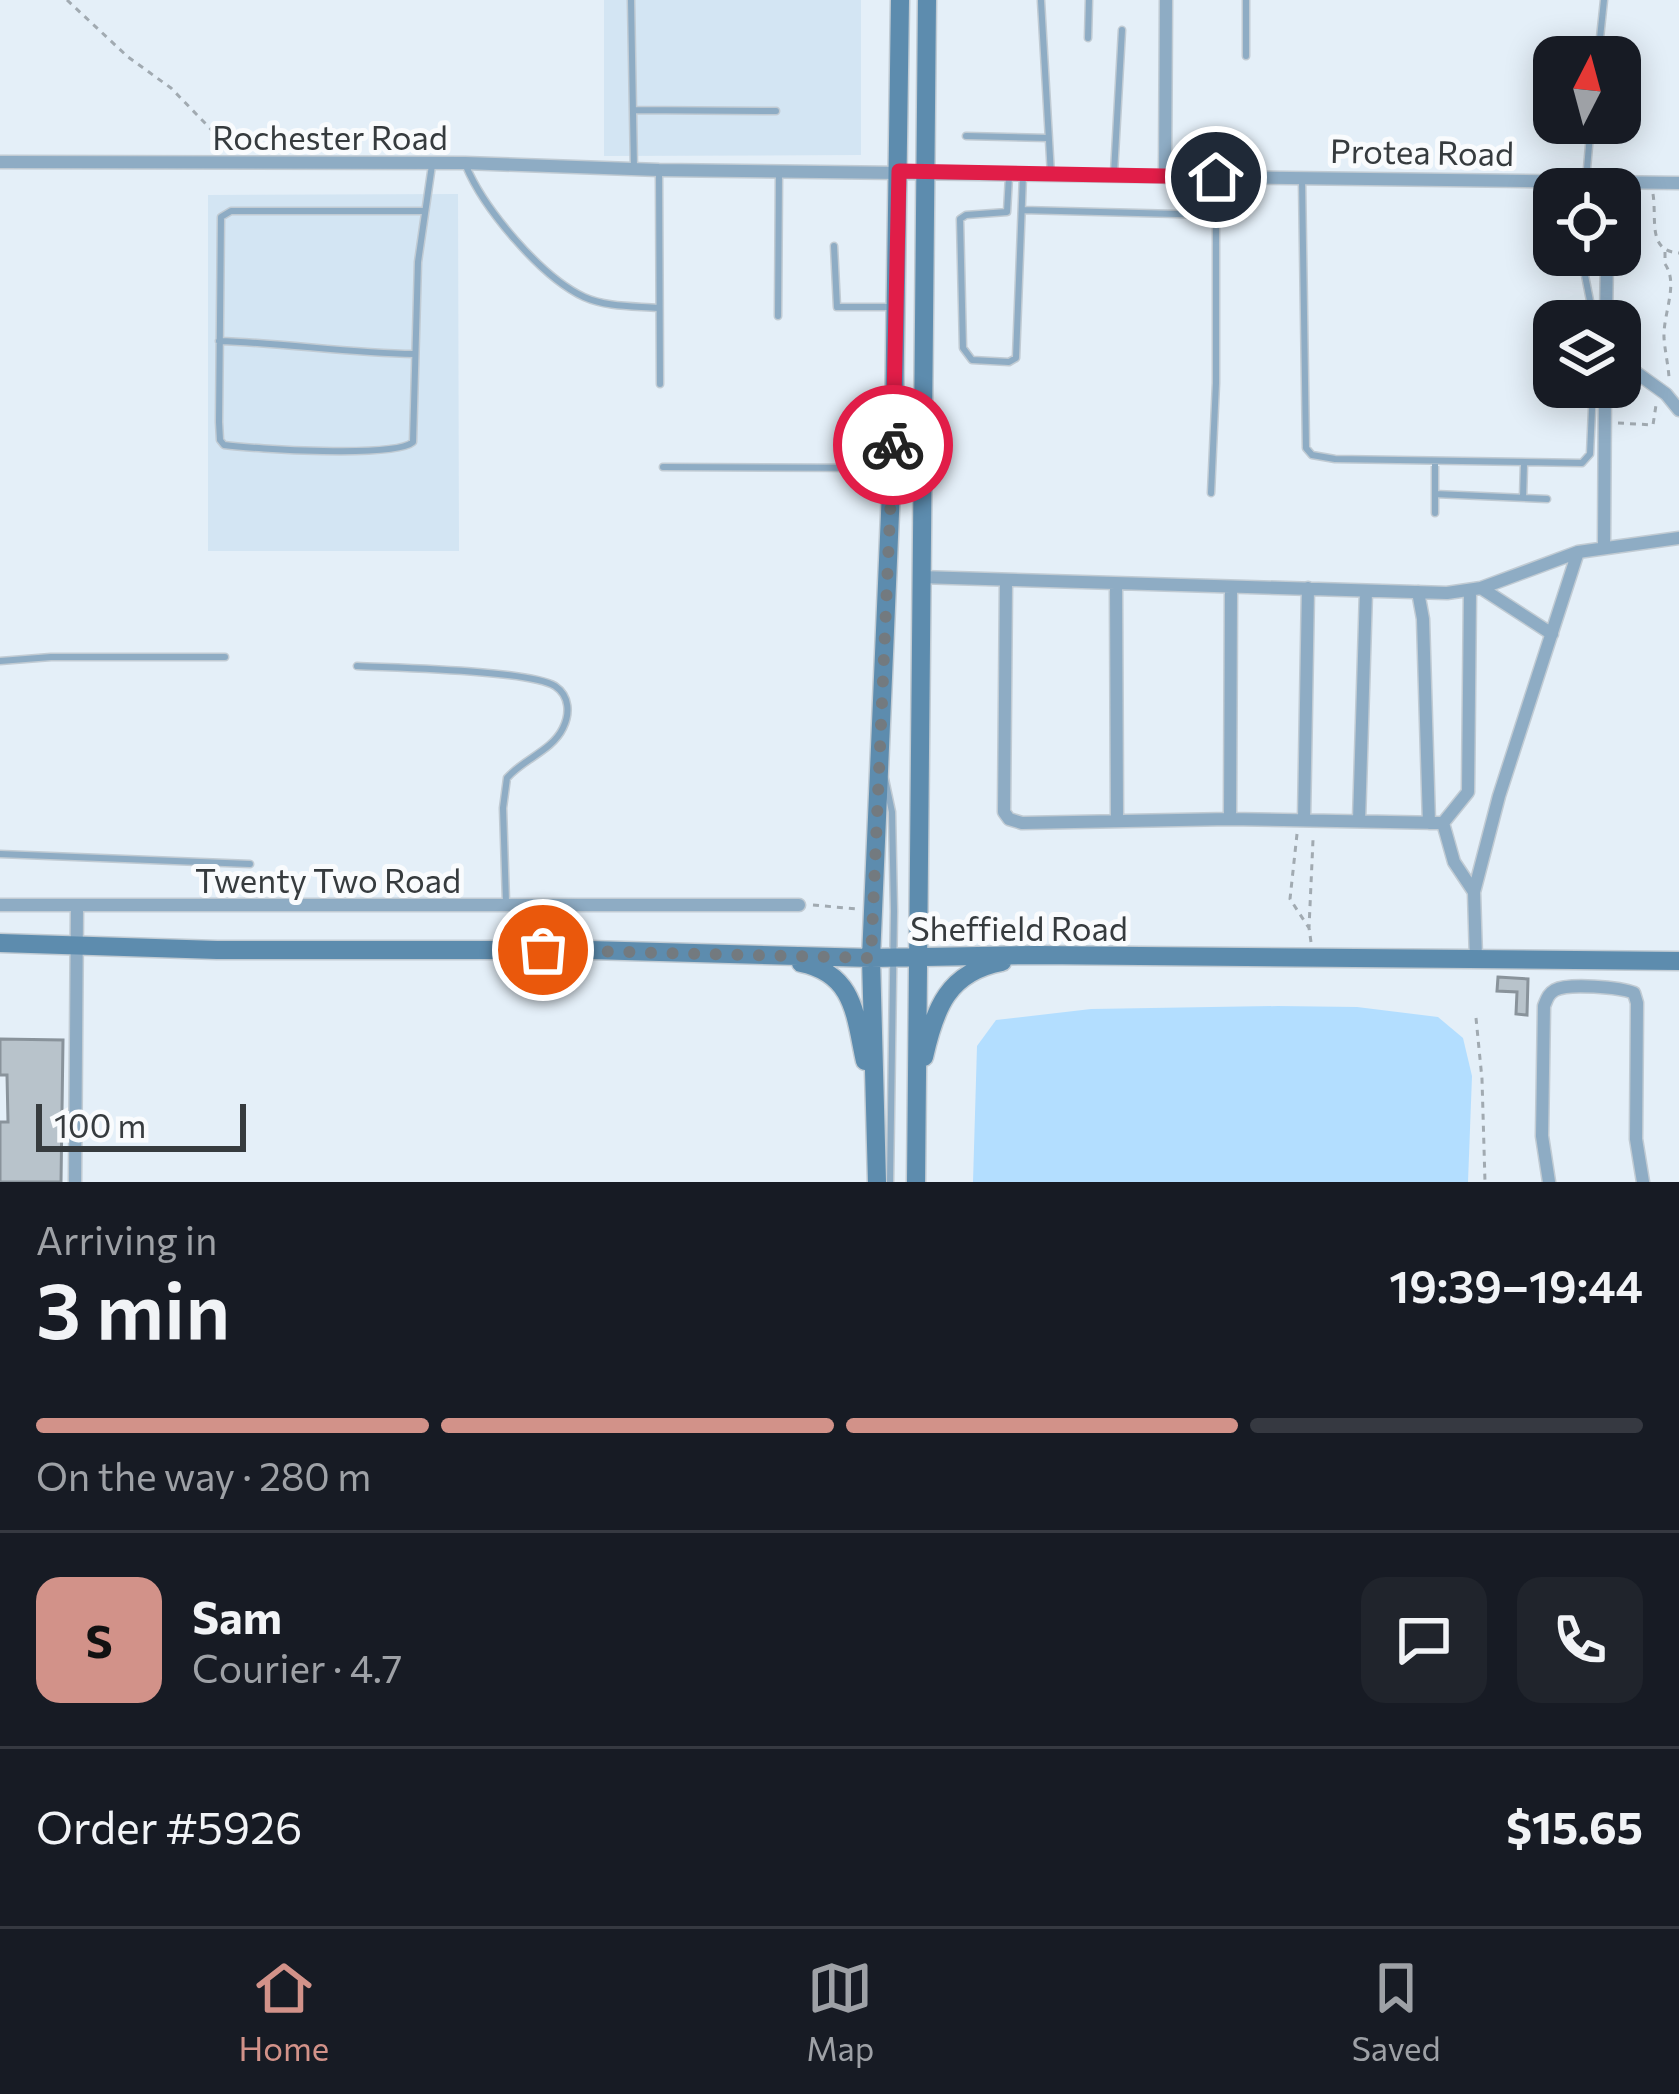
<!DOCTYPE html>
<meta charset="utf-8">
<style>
:root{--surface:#171b24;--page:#20242c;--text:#f1f3f6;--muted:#9ea1a6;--line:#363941;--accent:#d29289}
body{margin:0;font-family:Commissioner,sans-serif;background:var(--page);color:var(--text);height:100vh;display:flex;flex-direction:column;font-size:45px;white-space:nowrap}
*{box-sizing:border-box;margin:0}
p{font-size:39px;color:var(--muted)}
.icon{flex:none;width:66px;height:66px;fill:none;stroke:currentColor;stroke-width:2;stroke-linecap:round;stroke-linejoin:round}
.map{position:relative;height:1182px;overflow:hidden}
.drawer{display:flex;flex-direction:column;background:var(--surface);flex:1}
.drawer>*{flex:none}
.needle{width:78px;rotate:6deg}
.buttons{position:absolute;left:1533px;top:36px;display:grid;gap:24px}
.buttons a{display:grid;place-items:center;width:108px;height:108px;border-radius:24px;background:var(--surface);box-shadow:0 6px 30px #0003;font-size:60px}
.scale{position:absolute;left:36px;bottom:30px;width:210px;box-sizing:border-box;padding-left:12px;border:6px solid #363b3e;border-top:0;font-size:33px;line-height:42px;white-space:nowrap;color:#363b3e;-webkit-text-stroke:9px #f9fbfd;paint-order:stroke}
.pin{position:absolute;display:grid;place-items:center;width:102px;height:102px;color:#fff;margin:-51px;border:6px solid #fff;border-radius:50%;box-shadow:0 3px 12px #0007}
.courier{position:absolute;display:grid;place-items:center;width:120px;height:120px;margin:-60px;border:9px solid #e11d48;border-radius:50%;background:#fff;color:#222;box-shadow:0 3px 15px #0007}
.overview em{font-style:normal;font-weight:600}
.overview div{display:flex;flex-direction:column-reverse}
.overview{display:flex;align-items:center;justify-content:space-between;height:204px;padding:0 36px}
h1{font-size:78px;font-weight:600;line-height:90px}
.bar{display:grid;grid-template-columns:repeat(4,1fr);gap:18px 12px;align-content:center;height:144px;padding:0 36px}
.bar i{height:15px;border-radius:9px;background:var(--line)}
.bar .selected{background:var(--accent)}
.bar p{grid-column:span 4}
.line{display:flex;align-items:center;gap:30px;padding:0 36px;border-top:3px solid var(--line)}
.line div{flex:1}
.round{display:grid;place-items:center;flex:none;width:126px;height:126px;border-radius:24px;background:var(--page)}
.tab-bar{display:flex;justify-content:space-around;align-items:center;height:168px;border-top:3px solid var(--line);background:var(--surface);font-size:33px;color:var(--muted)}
.tab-bar a{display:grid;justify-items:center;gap:6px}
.tab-bar .selected{color:var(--accent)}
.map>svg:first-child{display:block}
.built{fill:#d3e5f3}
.green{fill:#b3deff}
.building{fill:#b8c3cb;stroke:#89939b;stroke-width:3}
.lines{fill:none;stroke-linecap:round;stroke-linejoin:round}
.lane-casing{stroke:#c1cbd3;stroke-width:9}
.street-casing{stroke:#c1cbd3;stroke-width:15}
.secondary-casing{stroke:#c1cbd3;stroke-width:21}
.path{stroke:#a1aab1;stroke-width:3;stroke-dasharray:6 6;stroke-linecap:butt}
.lane{stroke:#8eacc4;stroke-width:6}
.street{stroke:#8eacc4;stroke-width:12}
.secondary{stroke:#5d8cae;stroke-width:18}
.done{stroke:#737a7f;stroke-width:12;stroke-dasharray:0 21.6}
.route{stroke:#e11d48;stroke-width:15}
.labels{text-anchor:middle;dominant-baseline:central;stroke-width:10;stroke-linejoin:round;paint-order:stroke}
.street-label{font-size:33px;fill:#363b3e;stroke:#f9fbfd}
</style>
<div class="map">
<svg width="1679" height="1182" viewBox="0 0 1679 1182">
<rect width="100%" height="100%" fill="#e4eff8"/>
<path class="built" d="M604,0H861V155L604,156Z
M458,194L459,551H208V195Z"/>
<path class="green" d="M1278,1006L1357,1007L1438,1017L1463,1038L1472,1076L1468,1182H973L977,1046L996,1020L1091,1009Z"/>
<path class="building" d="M1498,977L1528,979L1527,1015L1516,1014L1517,992L1497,991Z
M0,1039L63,1040L61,1182H0V1122H8L7,1075H0Z"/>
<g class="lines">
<defs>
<path id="lane" d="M631,0L634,169
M1041,1L1051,175
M1088,38L1089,0
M1246,56V0
M1598,57L1604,0
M633,110L776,111
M966,136L1048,138
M466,166C484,209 541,277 584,297C606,307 634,306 658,308
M659,170L660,384
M1114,173L1122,30
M1009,176L1007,212L966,215L960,219L963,348L972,360L1009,362L1016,358L1023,175
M1302,180L1306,448L1312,455L1335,459L1582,463L1590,454L1593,387
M1586,180L1591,123
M1022,210L1216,215
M423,211H231L221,217L219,422L220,440L224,445C255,449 395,458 413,442L418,262L432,165
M834,246L837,307H892
M1581,255L1594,321
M778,316L779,173
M219,341C285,343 348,353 414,354
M663,467L889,468
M1211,493L1216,383V180
M1435,494L1547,499
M1523,498L1524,464
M1435,513V461
M0,661L51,657H225
M357,666C396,668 527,670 555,686C570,696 570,714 563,728C552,751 523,759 507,778L503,808L506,902
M885,779L892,812L894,911L890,1182
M0,854L250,864"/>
<path id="street" d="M0,162L465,163L659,170L1679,183
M1165,177L1166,0
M1606,321L1607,255
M1620,361L1666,394L1679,410
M1604,546L1605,387
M920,577L1447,593L1481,588L1578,552L1679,538
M1006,581L1004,812L1009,819L1022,823L1230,819L1443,823L1468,792L1470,591
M1116,584L1117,820
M1481,588L1552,634
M1418,592L1423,619L1429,823
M1230,819L1231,589
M1304,820L1308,588
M1359,821L1366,591
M1443,823L1454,862L1474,892
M0,905H799
M1476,959L1474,892L1499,796L1578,552
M75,1182L77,906
M1549,1182L1542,1136L1544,1006C1547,999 1548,994 1555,990C1568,983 1620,987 1634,993L1637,1003L1636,1139L1643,1182"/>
<path id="secondary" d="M0,943L217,950H590L871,958L1036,955L1679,961
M801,963C855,974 855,1016 865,1061
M924,1057C935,1008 948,972 1002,962
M877,1182L871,958L894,420L900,0
M916,1182L927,0"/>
</defs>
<use href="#lane" class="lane-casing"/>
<use href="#street" class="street-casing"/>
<use href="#secondary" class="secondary-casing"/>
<path class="path" d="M67,0L128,57L171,88L232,151
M1653,194C1657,220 1647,251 1679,253
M1665,252V264C1679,284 1663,313 1664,338C1665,351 1668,364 1669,377
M1618,423L1653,425L1656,405
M1297,834L1290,899L1309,928
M813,905L857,909
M1311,942L1309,928L1313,840
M1476,1018L1482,1079L1485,1182"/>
<use href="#lane" class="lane"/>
<use href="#street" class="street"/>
<use href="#secondary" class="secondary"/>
</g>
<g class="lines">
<path class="done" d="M543,950L871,958L893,445"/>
<path class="route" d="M893,445L899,171L1216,177"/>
</g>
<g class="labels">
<g class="street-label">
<text x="330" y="136">Rochester Road</text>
<text transform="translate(1422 151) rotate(1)">Protea Road</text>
<text x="328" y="879">Twenty Two Road</text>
<text x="1019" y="927">Sheffield Road</text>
</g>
</g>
</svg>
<div class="buttons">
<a><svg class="needle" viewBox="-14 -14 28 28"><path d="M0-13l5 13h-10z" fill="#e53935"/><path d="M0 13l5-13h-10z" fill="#9ea1a6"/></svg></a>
<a><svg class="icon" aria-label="locate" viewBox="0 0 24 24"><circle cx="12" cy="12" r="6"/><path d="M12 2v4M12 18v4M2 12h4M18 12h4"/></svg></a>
<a><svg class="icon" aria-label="layers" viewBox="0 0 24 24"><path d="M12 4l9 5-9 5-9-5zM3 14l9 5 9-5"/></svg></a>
</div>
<div class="scale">100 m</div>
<div class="pin" style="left:543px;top:950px;background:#ea580c"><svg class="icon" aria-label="bag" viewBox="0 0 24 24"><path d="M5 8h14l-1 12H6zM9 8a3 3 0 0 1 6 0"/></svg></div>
<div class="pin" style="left:1216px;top:177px;background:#1f2937"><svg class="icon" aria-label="home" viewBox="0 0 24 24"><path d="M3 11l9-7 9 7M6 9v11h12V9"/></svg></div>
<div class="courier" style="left:893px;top:445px"><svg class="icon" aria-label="bike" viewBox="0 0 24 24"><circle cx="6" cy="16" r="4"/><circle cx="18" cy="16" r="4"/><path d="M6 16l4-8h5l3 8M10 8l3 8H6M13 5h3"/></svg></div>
</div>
<section class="drawer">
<div class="overview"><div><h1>3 min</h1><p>Arriving in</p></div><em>19:39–19:44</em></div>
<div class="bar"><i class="selected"></i><i class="selected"></i><i class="selected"></i><i></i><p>On the way · 280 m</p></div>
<div class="line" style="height:216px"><b class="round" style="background:var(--accent);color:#111">S</b><div><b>Sam</b><p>Courier · 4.7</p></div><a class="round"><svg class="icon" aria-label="chat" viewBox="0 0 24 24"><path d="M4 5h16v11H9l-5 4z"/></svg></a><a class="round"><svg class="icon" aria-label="phone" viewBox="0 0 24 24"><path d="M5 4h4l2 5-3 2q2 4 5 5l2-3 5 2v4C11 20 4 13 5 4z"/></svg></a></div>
<div class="line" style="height:156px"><div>Order #5926</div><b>$15.65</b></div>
</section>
<nav class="tab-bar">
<a class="selected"><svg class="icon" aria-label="home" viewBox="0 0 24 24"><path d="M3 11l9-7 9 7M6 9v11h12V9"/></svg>Home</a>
<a><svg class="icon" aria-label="map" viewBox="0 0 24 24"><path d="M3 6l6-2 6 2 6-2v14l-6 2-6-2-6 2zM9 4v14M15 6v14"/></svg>Map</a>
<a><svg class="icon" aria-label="saved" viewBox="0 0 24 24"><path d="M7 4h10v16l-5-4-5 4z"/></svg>Saved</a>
</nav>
